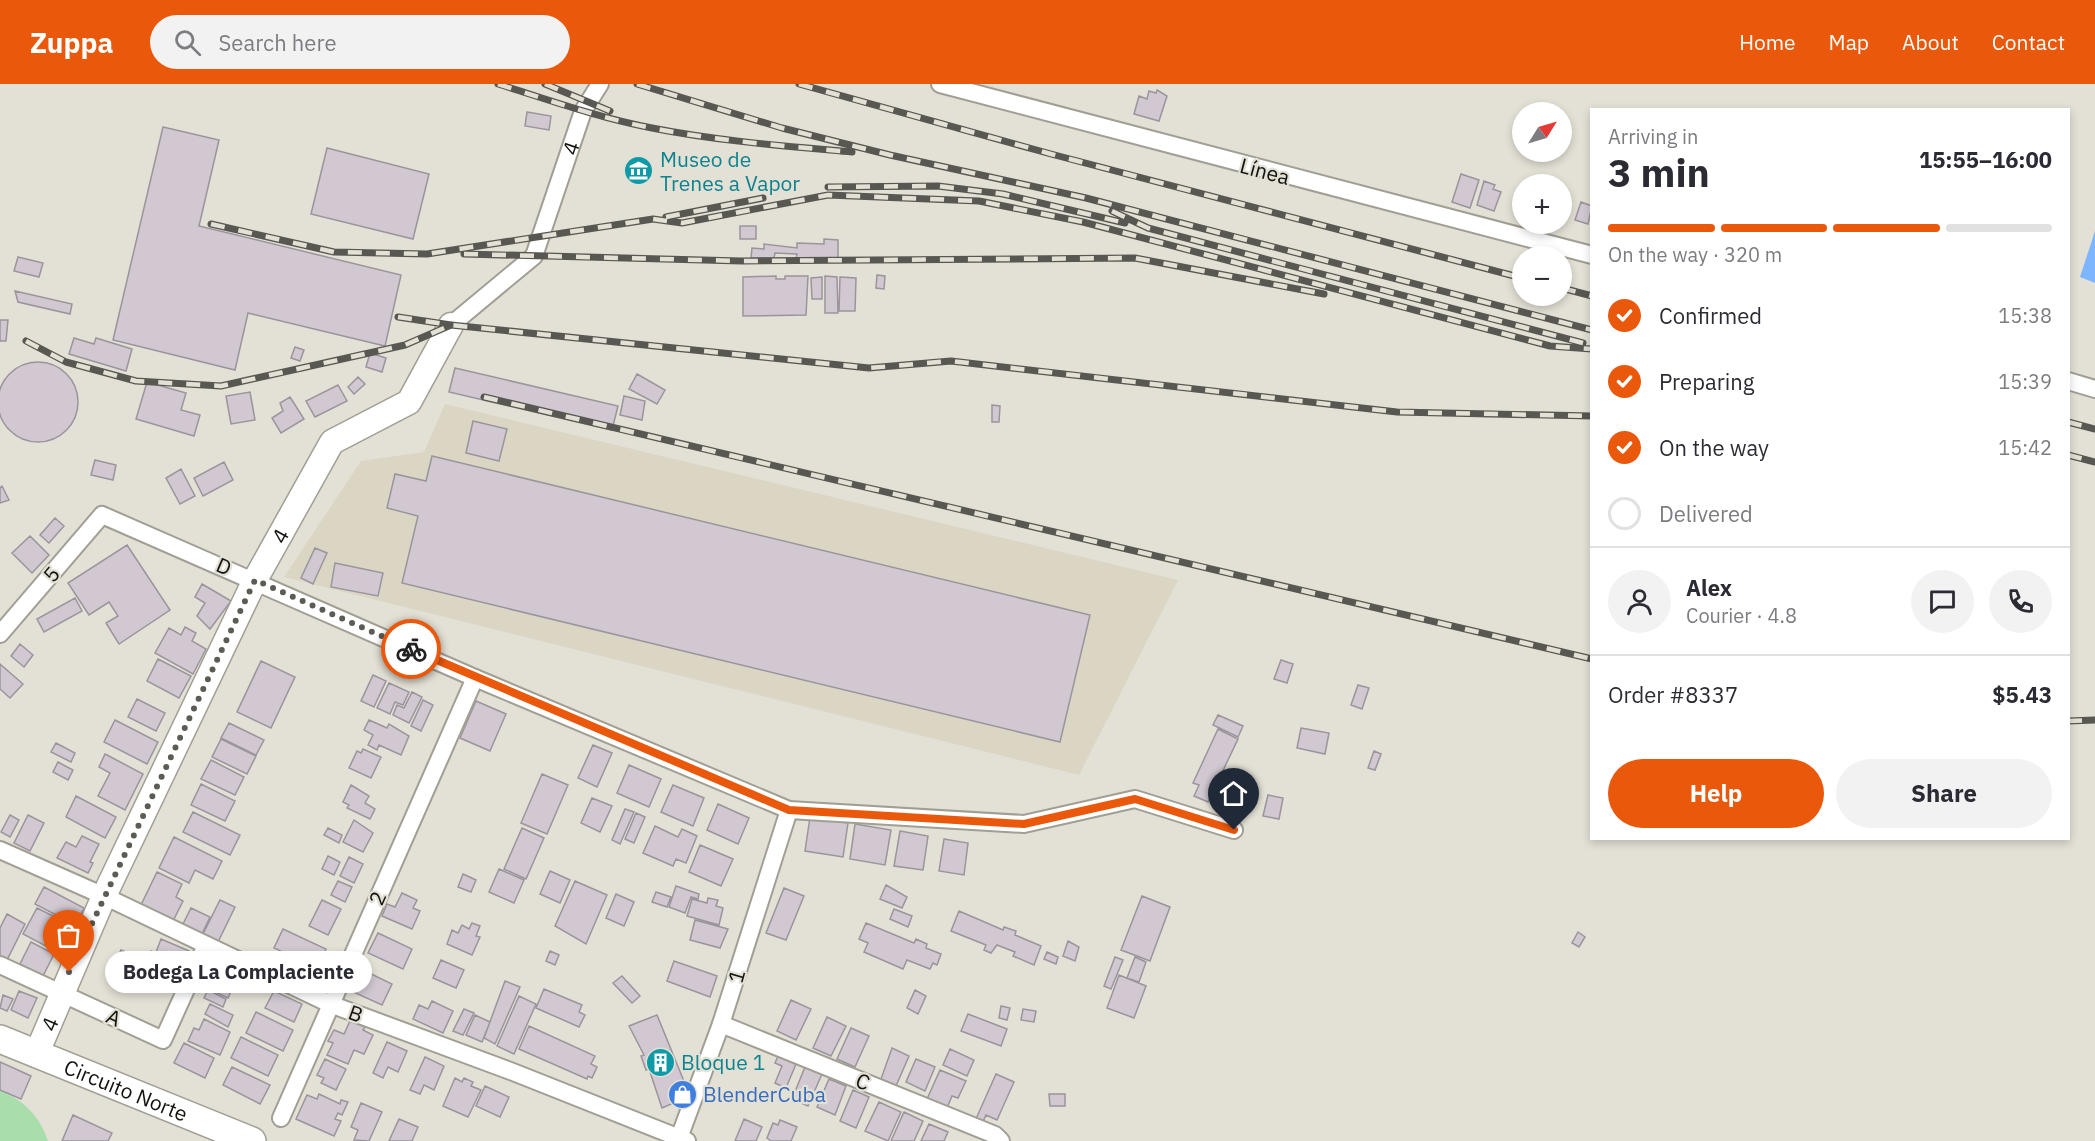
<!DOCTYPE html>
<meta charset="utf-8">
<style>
:root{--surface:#fff;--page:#f2f2f3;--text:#2b2b33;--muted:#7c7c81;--line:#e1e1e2;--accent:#ea580c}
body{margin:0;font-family:"IBM Plex Sans",sans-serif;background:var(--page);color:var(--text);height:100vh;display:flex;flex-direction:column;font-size:22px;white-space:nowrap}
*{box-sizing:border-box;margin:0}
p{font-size:20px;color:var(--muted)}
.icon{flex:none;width:33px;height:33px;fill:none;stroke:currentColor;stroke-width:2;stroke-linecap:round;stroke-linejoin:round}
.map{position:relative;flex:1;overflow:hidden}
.details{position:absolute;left:1590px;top:24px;width:480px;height:732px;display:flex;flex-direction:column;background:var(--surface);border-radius:0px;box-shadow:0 3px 9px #0003}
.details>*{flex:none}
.needle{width:39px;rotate:53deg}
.fabs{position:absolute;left:1512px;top:18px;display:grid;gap:12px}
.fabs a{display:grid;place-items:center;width:60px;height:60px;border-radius:50%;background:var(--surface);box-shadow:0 3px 9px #0003;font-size:30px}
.pin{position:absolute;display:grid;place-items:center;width:51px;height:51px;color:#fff;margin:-62px -26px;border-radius:50% 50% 50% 0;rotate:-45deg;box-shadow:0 0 6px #0007}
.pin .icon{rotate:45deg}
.courier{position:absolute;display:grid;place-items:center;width:60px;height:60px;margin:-30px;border:4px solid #ea580c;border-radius:50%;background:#fff;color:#222;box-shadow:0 2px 8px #0007}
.bubble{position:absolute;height:42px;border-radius:21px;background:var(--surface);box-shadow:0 3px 9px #0003;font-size:20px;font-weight:700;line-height:42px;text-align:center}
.overview em{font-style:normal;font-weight:700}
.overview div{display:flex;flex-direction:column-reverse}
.overview{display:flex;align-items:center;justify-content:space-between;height:102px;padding:0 18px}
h1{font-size:39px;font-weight:700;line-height:45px}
.bar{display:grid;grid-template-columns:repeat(4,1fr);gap:9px 6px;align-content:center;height:72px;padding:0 18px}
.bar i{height:8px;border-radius:4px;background:var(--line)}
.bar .on{background:var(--accent)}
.bar p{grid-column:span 4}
.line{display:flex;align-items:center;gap:15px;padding:0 18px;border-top:2px solid var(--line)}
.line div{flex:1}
.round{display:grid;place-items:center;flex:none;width:63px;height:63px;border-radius:32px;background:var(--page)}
ol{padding:0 18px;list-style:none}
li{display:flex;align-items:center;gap:18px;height:66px}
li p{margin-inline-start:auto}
li .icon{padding:6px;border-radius:50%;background:var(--accent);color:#fff;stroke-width:4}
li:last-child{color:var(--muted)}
li i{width:33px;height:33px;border:3px solid var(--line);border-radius:50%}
.action{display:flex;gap:12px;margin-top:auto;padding:12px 18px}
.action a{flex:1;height:69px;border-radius:36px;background:var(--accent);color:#fff;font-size:24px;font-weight:700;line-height:69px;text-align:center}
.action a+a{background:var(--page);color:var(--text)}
header{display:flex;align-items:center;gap:36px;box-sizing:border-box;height:84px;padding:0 30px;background:var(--accent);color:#fff}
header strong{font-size:28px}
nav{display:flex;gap:33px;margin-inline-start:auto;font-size:21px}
.search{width:420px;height:54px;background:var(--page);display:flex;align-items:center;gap:15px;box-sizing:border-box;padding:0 21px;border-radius:33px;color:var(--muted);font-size:22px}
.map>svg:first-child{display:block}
.built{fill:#dbd6c4}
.green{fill:#a8deac}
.water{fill:#7db5ff}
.building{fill:#d1c8d1;stroke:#9c949c;stroke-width:1.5}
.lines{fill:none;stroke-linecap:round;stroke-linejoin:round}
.street-casing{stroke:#a19f94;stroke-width:20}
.secondary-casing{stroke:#a19f94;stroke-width:27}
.primary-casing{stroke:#a19f94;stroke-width:30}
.street{stroke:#fff;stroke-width:16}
.secondary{stroke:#fff;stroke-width:24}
.primary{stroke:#fff;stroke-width:27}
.rail-casing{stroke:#595751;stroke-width:7}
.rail{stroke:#e3e0d5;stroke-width:4.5;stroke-dasharray:14;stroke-linecap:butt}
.done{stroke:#5c5b54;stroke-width:6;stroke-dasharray:0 10.8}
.route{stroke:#ea580c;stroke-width:8}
.labels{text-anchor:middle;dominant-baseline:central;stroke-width:4.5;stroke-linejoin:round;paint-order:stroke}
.street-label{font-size:21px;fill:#14130f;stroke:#e3e0d5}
.culture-label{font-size:21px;fill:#0d838f;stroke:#e3e0d5;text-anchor:start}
.shop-label{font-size:21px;fill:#366cbe;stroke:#e3e0d5;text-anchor:start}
</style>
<header>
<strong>Zuppa</strong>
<div class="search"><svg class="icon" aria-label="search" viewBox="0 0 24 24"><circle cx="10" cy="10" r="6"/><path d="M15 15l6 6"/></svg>Search here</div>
<nav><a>Home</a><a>Map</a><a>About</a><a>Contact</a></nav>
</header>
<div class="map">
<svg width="2095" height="1057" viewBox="0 0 2095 1057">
<rect width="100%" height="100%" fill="#e3e0d5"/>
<path class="built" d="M445,320L1178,496L1079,691L284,493L361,377L424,368Z"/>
<path class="green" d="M0,1006C24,1017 39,1031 48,1057H0Z"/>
<path class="water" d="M2095,147V199L2080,193Z"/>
<path class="building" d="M1157,6L1167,12L1159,37L1134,30L1139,12L1147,15L1149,7L1156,9Z
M527,28L551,32L549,46L525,42Z
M163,43L219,56L199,142L401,191L385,262L248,229L235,286L113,256Z
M327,64L429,90L413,155L311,130Z
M1461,90L1479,96L1470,124L1452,118Z
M1484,97L1495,101L1493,105L1501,108L1494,127L1477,121Z
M1581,118L1592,122L1588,140L1575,136Z
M740,142H756V155H740Z
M824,155L838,156V176L796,175L797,170L775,169L774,174H751L752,164L764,165V160L797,164V159L824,160Z
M18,173L43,179L39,193L14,187Z
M877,191L885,192L884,205L876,204Z
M776,192V195H785V192H808L806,231L743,232V193Z
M825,192L837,193L838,229H825Z
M822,193V215H812L811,194Z
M840,193L856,194L855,227H839Z
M15,207L72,220L70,230L18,218Z
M0,236H8L6,257H0Z
M74,254L94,260L96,254L132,265L126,287L69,270Z
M295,263L304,266L300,277L291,274Z
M370,269L386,274L382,288L366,283Z
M-2 318a40 40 0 1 1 80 0a40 40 0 1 1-80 0Z
M455,284L618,322L612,346L449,308Z
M637,290L665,306L657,320L629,305Z
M358,293L365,300L354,310L348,303Z
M147,298L186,309L181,326L200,331L194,352L136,335Z
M338,301L347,317L315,333L306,317Z
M250,308L255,336L231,340L226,312Z
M624,312L645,317L642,336L620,331Z
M290,313L304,335L281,349L272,334L283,327L280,319Z
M992,321L1000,322L999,338H992Z
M473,337L507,345L499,377L466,369Z
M432,372L1090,531L1060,658L402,499L418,432L387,424L395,390L426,397Z
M95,376L116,381L113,396L91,391Z
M224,378L233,396L203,412L194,394Z
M181,385L195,412L180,420L166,394Z
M2,402L9,416L0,419V404Z
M55,434L64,442L49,459L40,451Z
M30,452L49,471L32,489L12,469Z
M127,461L170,526L119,560L106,539L118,532L109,518L89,531L68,499Z
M315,464L327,469L313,500L301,494Z
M335,479L383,489L378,512L331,503Z
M202,500L231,517L210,545L197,532L205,519L195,513Z
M75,514L82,527L44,548L37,535Z
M185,543L196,549L192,557L206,565L193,590L155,569L169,544L181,551Z
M20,560L33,571L24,583L11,572Z
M158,575L191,592L179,614L147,597Z
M1281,576L1293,580L1287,599L1274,595Z
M261,577L295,593L271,644L237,628Z
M0,580L23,600L10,614L0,605Z
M373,591L386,597L374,623L361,617Z
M389,599L409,608L403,621L395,618L390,630L377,624Z
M1358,601L1369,604L1362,625L1351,621Z
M412,608L422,613L409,639L393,631L397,621L404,624Z
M137,615L165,629L156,647L128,633Z
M423,616L433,621L421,647L411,642Z
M476,617L506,630L490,667L460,654Z
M1218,631L1243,642L1238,653L1213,641Z
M115,636L158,658L147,680L104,658Z
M369,636L387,644L389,640L409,652L401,671L379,661L377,666L368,661L373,651L364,646Z
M229,639L264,656L256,671L221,654Z
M1301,644L1329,649L1325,670L1297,664Z
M1218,645L1238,655L1208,718L1194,712L1199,701L1193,699Z
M221,655L256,672L247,690L212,673Z
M56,659L75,669L71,678L51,668Z
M593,661L612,669L597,703L578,694Z
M363,665L381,673L371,694L349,684L357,667L361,669Z
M1374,667L1381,670L1375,686L1368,684Z
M105,670L143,690L125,726L98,712L110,689L99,683Z
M211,676L244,693L235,711L201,695Z
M58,678L73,686L68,696L53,688Z
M629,681L661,695L649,723L617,709Z
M542,690L568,701L547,750L521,739Z
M201,700L235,717L225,737L191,721Z
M351,701L369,712L365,719L375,725L370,735L347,724L349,721L343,718Z
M673,701L704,714L693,742L661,728Z
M1268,711L1283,714L1279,735L1263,732Z
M76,712L116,733L105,754L66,733Z
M592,714L612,722L600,748L581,739Z
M718,720L749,734L738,760L707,746Z
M625,725L634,728L620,760L612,756Z
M193,728L240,751L230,771L183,748Z
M636,729L645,733L634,759L625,755Z
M10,731L19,736L10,753L1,748Z
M28,731L44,739L30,767L14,759Z
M810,733L848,739L843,773L805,767Z
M354,736L373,749L363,768L343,758Z
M855,740L891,746L885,781L850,775Z
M655,742L678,753L682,745L697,752L686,779L676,775L673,782L643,769Z
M328,744L342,751L339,759L324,751Z
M522,744L544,754L526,795L504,785Z
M900,747L928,752L923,786L894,782Z
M82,752L99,760L90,778L93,779L88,789L57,774L66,758L76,763Z
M174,753L222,777L213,795L195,786L189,799L159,784Z
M944,755L968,759L964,791L939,787Z
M700,761L733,775L721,802L689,788Z
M328,772L340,778L334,791L322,785Z
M349,773L363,780L354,799L340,792Z
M499,785L524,796L514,819L489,808Z
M550,787L570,796L560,819L540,810Z
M157,788L182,800L176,813L183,817L173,837L141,821Z
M463,790L476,796L471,808L458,803Z
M338,797L352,803L345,818L331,811Z
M575,797L607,811L586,860L555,842Z
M886,801L907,813L902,824L880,815Z
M676,802L699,810L698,815L691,813L685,829L669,823Z
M44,803L84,824L75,841L35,820Z
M784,804L804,812L786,856L766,849Z
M656,808L671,813L667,823L652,818Z
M402,809L417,816L413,824L420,827L412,845L382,832L387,820L395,823Z
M616,810L634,818L624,842L606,834Z
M1142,812L1170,823L1150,877L1121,866Z
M708,814L718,816L716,822L723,824L719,841L687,832L692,815L707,819Z
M220,816L235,823L217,860L202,852Z
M322,816L341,825L328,851L309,842Z
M37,824L73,842L59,869L23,850Z
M191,824L210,833L201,852L182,842Z
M894,825L912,832L908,843L890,835Z
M959,827L1003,846L1004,843L1016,847L1015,851L1041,862L1034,881L1013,872L1015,868L997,861L991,869L984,866L986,861L951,847Z
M7,830L25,840L6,878L0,875V844Z
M695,836L728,845L720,864L690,856Z
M472,839L480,842L476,852L480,853L472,871L447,860L452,846L458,849L462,841L469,845Z
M866,839L914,859L916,855L927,860L926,864L941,870L937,881L933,879L930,885L907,876L903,885L864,868L868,859L859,855Z
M283,845L326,865L317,884L274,864Z
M1578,848L1585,853L1579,863L1572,859Z
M378,849L412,865L403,885L368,869Z
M161,855L189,867L180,888L164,881L167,873L156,868Z
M1068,857L1079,863L1075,877L1063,872Z
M31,858L54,870L43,892L20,880Z
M121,866L147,877L151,867L166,874L162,883L174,888L166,907L148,899L149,896L114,881Z
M550,867L559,871L555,881L546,877Z
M1047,868L1058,873L1056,880L1044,875Z
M282,871L317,887L309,906L274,890Z
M1115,873L1123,876L1111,905L1104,902Z
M1135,873L1146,878L1139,898L1127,894Z
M441,876L464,886L456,904L433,894Z
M674,877L717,892L710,913L667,897Z
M220,881L239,890L228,914L209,905Z
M361,885L392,900L382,921L351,907Z
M1119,891L1146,902L1134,934L1107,924Z
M622,892L640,912L632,919L613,899Z
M505,897L520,903L495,960L484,954Z
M544,905L582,921L579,928L585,931L579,943L536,924Z
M208,906L226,915L223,923L204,914Z
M915,906L926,912L918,930L907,924Z
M19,907L37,914L28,934L11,926Z
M274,907L302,920L294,938L265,924Z
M3,911L13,915L7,927L0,924Z
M519,912L536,920L514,970L497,962Z
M791,916L811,925L796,956L777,947Z
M432,917L453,927L443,949L413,935L419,921L428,925Z
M210,920L233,931L228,943L205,930Z
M1001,922L1010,924L1007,936L999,934Z
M464,925L474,929L463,951L453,947Z
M1023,925L1036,927L1034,938L1021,936Z
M256,928L293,946L283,967L246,949Z
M968,930L1007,945L1001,962L961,947Z
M475,931L490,938L482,958L466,951Z
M657,931L690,1012L662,1024L649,985L646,986L641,972L644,971L629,942Z
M827,933L846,942L831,972L813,964Z
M204,935L230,948L220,971L188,957L194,944L199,946Z
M350,937L365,943L363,946L373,951L364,970L354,966L348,980L327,971L333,959L328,957L334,946L344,950Z
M529,942L595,972L591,980L597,983L592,994L588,992L587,995L519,965Z
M851,944L869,952L855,983L837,975Z
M241,953L278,971L268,992L231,974Z
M387,958L407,967L398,988L388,983L383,994L373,989Z
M184,959L214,974L205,994L174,979Z
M892,964L909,972L896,1002L881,995Z
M950,965L974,976L967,992L943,981Z
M778,972L796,980L786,1004L775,999L782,982L775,979Z
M425,973L444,982L434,1006L424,1001L420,1010L410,1006Z
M325,975L346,985L336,1006L321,999L324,994L317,991Z
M916,975L935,983L925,1007L906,998Z
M0,978L31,992L21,1015L0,1006Z
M232,983L270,1001L260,1020L223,1001Z
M805,983L822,990L808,1022L792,1015Z
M940,986L966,997L958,1014L952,1012L947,1024L927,1015Z
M996,990L1014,998L997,1036L986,1031L982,1040L975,1037Z
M455,994L462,998L464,994L473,998L471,1002L481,1006L468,1033L443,1022Z
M829,995L846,1002L835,1031L817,1023Z
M485,1002L509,1013L500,1033L476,1022Z
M853,1006L869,1013L856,1044L840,1037Z
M319,1010L340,1020L341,1016L348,1018L342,1031L338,1029L335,1035L341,1037L334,1052L296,1035L307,1011L317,1015Z
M1049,1010H1065V1022H1050Z
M879,1018L901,1028L888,1057L865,1047Z
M361,1019L382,1028L369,1057L354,1056L358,1046L351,1043Z
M904,1028L923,1037L914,1057H891Z
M73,1031L112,1049L108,1057H62Z
M399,1035L418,1043L412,1057H389Z
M744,1035L762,1043L756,1057H735Z
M780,1036L797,1043L791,1057H771L767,1054L773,1039L778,1041Z
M929,1040L948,1048L944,1057H921Z"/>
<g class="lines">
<defs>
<g id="street">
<path d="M940,0L1592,171"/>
<path id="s1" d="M451,241L534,172L583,27L600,0"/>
<path d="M2068,297L2095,305"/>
<path d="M0,550L102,431L475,594L789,726L1024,740L1135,715L1234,746"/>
<path d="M0,766L104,812L330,920L513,988L687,1057"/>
<path d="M0,881L163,956L206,861"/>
<path d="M721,940L995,1051L1001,1057"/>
<path d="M281,1034L475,594"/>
<path d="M681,1057L679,1054L721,940L789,726"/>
</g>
<g id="secondary">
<path id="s2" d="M36,971L104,812L255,496L332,358L409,318L451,241"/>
</g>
<g id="primary">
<path id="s3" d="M0,955L252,1057"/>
</g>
</defs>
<use href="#street" class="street-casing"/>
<use href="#secondary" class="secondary-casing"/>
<use href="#primary" class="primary-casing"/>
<use href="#street" class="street"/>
<use href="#secondary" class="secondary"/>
<use href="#primary" class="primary"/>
<defs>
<path id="rail" d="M498,0C549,16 599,34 652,44C718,57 785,62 852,68
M545,0L610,27
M637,0L782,44L890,71L1086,114L1592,246
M799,0L1051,70L1522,194
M828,103L938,102L1003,110L1125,139
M1112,127L1148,144L1583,259
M666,133L763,114
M211,140L334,168L427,170L653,135L682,139L828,111L979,117L1083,138L1550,262L1592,265
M464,170L742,177L1135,174L1324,210
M1562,204L1592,212
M398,233L451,241L869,284L951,277L1397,328L1592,332
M26,257L66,278L136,297L221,302L405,261L451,241
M484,313L1592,575
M2068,338L2095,345
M2068,371L2095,378
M2068,637L2095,636"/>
</defs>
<use href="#rail" class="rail-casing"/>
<use href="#rail" class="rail"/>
</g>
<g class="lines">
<path class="done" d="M69,888L255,496L411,565"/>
<path class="route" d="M411,565L789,726L1024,740L1135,715L1234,746"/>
</g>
<defs>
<symbol id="museum-disc" viewBox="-11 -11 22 22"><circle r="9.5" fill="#0f9aa8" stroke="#e3e0d5"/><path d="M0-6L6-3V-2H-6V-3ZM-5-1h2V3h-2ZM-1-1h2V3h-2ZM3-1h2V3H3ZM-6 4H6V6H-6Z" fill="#fff"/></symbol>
<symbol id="building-disc" viewBox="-11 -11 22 22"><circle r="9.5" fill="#0f9aa8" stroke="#e3e0d5"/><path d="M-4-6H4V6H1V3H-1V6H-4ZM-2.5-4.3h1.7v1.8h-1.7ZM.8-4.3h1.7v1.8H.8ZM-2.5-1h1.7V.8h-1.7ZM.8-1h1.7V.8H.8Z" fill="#fff"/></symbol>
<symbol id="shop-disc" viewBox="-11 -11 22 22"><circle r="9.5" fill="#3f7fe0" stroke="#e3e0d5"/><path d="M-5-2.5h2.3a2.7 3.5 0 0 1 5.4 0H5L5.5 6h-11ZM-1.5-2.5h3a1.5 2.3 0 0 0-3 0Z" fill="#fff"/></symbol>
</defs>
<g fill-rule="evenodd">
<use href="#museum-disc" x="622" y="70" width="33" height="33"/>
<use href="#building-disc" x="644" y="962" width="33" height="33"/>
<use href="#shop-disc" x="666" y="994" width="33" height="33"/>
</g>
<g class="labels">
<g class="street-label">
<text stroke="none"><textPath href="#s1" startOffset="222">4</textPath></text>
<text transform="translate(1265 87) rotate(15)">Línea</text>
<text stroke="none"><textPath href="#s2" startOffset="574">4</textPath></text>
<text transform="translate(224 482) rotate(23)">D</text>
<text transform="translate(51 490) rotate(-49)">5</text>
<text transform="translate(377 814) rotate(-66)">2</text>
<text transform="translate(736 892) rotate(-74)">1</text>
<text transform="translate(356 929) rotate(20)">B</text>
<text transform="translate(114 933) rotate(25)">A</text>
<text stroke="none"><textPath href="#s2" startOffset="34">4</textPath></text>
<text transform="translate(863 997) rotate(22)">C</text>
<text stroke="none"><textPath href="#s3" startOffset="136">Circuito Norte</textPath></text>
</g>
<g class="culture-label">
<text x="660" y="75">Museo de<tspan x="660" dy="24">Trenes a Vapor</tspan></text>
<text x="681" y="978">Bloque 1</text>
</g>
<g class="shop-label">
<text x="703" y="1010">BlenderCuba</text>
</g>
</g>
</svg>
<div class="fabs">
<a><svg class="needle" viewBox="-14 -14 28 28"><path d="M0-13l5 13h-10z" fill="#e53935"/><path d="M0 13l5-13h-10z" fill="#7c7c81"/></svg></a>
<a>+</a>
<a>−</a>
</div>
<div class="pin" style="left:69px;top:888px;background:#ea580c"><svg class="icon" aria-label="bag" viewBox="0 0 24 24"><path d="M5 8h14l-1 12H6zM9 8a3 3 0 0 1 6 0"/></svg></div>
<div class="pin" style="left:1234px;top:746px;background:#1f2937"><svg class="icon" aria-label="home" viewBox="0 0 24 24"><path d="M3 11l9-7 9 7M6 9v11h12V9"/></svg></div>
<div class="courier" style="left:411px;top:565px"><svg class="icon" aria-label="bike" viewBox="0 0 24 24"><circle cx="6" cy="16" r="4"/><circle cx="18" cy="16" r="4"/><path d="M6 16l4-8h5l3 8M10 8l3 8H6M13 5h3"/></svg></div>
<div class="bubble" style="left:105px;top:867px;width:267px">Bodega La Complaciente</div>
<section class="details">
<div class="overview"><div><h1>3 min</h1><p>Arriving in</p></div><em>15:55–16:00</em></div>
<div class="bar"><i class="on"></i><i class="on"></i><i class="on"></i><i></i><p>On the way · 320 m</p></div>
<ol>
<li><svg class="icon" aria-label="check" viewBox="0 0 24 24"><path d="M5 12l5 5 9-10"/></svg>Confirmed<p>15:38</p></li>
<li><svg class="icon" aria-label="check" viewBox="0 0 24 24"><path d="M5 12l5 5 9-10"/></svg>Preparing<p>15:39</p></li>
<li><svg class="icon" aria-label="check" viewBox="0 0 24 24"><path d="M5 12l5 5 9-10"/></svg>On the way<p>15:42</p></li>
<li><i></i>Delivered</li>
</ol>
<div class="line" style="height:108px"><a class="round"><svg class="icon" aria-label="person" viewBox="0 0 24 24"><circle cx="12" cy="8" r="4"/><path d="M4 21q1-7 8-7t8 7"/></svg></a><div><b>Alex</b><p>Courier · 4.8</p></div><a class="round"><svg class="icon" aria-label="chat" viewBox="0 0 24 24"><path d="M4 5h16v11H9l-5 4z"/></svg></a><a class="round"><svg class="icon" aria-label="phone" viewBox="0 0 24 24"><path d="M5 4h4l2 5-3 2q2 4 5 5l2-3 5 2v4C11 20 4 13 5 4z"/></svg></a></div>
<div class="line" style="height:78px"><div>Order #8337</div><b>$5.43</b></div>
<div class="action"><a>Help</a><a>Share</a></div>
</section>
</div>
